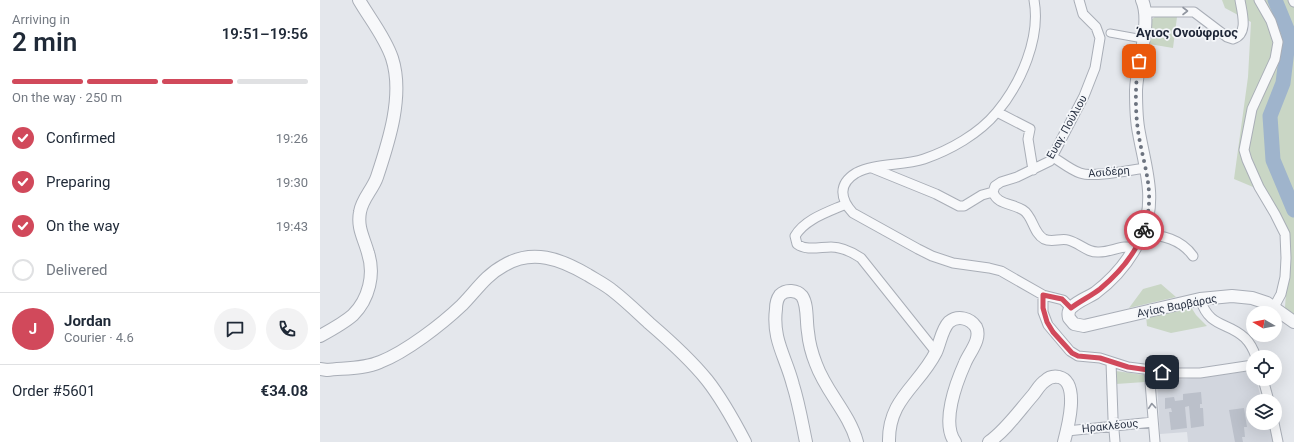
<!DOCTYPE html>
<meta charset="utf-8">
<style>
:root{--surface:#fff;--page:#f2f2f3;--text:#1f2937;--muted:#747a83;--line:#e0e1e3;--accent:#d1495b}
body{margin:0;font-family:Roboto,sans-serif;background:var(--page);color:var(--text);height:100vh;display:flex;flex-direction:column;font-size:15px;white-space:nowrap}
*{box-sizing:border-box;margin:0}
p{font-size:13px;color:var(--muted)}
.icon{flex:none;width:22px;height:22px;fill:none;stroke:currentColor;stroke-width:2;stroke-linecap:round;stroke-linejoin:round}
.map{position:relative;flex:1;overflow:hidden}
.drawer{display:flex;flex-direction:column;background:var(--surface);width:320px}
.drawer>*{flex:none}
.needle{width:26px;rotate:280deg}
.controls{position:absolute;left:926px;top:306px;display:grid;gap:8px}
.controls a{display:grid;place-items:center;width:36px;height:36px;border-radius:50%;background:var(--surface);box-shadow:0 4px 16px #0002;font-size:20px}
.pin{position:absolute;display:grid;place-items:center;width:34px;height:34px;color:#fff;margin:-17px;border-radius:8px;box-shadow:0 2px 6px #0006}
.courier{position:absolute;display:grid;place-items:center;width:40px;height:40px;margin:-20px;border:3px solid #d1495b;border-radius:50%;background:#fff;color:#222;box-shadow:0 1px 5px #0007}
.head em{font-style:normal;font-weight:600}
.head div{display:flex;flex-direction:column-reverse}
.head{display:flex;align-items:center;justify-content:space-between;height:68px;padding:0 12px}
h1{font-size:26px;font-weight:600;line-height:30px}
.bar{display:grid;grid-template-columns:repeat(4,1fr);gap:6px 4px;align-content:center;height:48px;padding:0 12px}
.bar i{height:5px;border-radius:3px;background:var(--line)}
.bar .on{background:var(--accent)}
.bar p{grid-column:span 4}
.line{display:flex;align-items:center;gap:10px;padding:0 12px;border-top:1px solid var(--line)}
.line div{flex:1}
.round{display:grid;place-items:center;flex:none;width:42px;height:42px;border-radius:21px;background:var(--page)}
ol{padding:0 12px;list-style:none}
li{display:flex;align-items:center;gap:12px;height:44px}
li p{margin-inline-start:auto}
li .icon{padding:4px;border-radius:50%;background:var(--accent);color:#fff;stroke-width:4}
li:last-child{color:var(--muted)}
li i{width:22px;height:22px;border:2px solid var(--line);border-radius:50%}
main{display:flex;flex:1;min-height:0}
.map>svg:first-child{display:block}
.built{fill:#d2d6de}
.green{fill:#c9d6c5}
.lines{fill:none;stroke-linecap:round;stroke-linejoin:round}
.river{stroke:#9fb4cc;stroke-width:15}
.building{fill:#bbc0ca}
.pedestrian-casing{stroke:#a9aeb7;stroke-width:9}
.minor-casing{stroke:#a9aeb7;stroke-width:11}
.tertiary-casing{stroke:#a9aeb7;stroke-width:14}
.pedestrian{stroke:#f7f8fa;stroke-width:7}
.minor{stroke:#f7f8fa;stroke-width:9}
.tertiary{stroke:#f7f8fa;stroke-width:12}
.oneway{stroke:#9196a0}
.done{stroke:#6c737f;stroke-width:4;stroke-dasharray:0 7.2}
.route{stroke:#d1495b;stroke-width:5}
.labels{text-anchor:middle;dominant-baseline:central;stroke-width:3.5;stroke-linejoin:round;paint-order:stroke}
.street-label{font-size:11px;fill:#2b3445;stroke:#f4f6f9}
.quarter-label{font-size:13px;font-weight:bold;fill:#1d2536;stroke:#f4f6f9}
</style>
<main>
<section class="drawer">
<div class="head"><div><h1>2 min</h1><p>Arriving in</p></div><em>19:51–19:56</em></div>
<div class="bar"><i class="on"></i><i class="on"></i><i class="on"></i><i></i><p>On the way · 250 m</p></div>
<ol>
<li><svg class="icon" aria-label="check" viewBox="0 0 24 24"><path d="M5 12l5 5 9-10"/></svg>Confirmed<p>19:26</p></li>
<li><svg class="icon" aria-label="check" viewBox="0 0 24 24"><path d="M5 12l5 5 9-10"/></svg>Preparing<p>19:30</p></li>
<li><svg class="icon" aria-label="check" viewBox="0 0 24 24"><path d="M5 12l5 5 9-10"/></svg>On the way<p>19:43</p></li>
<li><i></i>Delivered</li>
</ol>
<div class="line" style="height:72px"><b class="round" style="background:var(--accent);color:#fff">J</b><div><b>Jordan</b><p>Courier · 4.6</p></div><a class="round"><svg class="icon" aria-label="chat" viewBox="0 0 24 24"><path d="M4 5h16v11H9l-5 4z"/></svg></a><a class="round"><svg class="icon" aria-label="phone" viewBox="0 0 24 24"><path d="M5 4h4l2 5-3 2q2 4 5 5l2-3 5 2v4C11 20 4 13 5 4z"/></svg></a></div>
<div class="line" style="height:52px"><div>Order #5601</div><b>€34.08</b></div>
</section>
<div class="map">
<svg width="974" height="442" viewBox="0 0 974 442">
<rect width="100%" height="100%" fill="#e4e7ec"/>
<path class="built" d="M933,371V379H936L942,401H933V423H949L953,442H868L867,432L840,434L837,382Z"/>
<path class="green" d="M902,0H974V318L967,313L965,307L969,250L945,192L914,179L928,77L931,22L905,8Z
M847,15L857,17L853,48L823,43L831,20L836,16Z
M841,284L856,297L809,308L823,289Z
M871,307L876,315L887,326L851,333L827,326L826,316Z
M796,371L824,375L825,382L796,384Z"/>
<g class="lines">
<path class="river" d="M955,0L969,34L963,83L950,116L953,160L974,210"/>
</g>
<path class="building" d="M881,392L882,404H880V408H883L884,426L871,428L869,406L865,407L867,428L851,430L849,412H852L851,408L845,409V398L854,397L855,401L863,400V394Z
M924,408L927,427H924L925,437H922L923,442H915L909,410Z"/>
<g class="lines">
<defs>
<path id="pedestrian" d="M790,33L823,39"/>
<path id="minor" d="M714,0C721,38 701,83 677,112C659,134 630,150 604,159C583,166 554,163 536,173C518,184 520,199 533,213L598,249L612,256L633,263L669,268L681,271L723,295L743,300L751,308
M939,0L951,21L958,42L955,59L932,109L924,150L927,160L939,187L955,214L965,234L966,258L965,277L961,294L954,307
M973,0L974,2
M826,12H874L907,37L913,39C929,34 922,13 920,0
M677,112L710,129L708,139L713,170
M733,157C741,162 751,170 760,173C774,178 810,170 826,168
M552,168L616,194L639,206H644L662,195L673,192
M673,192L675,186L681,182L697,177L730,161L764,96L775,68L780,38L776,27L763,14L759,0
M673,192C677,205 692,203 703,210C713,216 713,233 724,239C732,243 740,238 748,240C760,243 767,253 779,252C792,252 803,244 815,248
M526,204C508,212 485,219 475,236L477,244C486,251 500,247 511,247C522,247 532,252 541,258L616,352
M822,234C842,235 861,239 873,256
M723,295V312L728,325L750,351L758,356L780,358L808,367L855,373H880L933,365
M880,299C890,329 907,321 925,338C930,343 934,351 936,357
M791,362L793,418L795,442
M829,370L835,442
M943,379L949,401
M954,423L958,442
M747,431L833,422"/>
<path id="tertiary" d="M822,0C832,22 817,64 816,90C816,104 816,119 819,133C825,167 837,200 822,234C812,257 795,278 775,293C767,298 758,301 752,307C748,310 748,314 749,318L754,324L764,326L880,299L912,296L932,298L947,303L974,322
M0,336C11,330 24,323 33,315C49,299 55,274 48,253C44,238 37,228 40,212C42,199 53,189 57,177C69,141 84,95 72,58C65,37 50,19 39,0
M0,369L7,370C24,368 44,369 60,362C86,352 122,324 142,305C155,292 166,275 183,266C212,248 241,259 268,275C276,280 286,285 293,291C306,301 317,312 329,323C350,341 370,359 387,380C402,399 414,421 425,442
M486,442C482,423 479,404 473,385C466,357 452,340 456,309C456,305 457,299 460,295C466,289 477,290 482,296C488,305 486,321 488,332C489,343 492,354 496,364C506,392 529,413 537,442
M569,442C568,399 599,386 616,352C620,343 622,329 629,322C638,315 650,318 656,327C662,339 649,353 645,363C636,383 621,423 635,442
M669,442C686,430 699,411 713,395C717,390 720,384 725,381C729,377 734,376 739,377C760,382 748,427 744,442"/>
</defs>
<use href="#pedestrian" class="pedestrian-casing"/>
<use href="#minor" class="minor-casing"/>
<use href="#tertiary" class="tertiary-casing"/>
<use href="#pedestrian" class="pedestrian"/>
<use href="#minor" class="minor"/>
<use href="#tertiary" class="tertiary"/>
</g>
<defs><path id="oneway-chevron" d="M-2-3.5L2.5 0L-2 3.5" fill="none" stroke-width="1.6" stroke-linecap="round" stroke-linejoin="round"/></defs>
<g class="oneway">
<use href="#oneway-chevron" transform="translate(865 11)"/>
<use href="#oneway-chevron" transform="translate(832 406) rotate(-95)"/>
</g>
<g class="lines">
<path class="done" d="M819,61C815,84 815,108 818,131C824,169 836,192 824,230"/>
<path class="route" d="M824,230C816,253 798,274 780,289C771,296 760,301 751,308L742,299L723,295V308L727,322L733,332L752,353L758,356L780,358L808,367L842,372"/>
</g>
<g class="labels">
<g class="street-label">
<text transform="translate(747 127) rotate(-61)">Ευαγ. Πούλιου</text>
<text transform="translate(789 172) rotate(-5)">Ασιδέρη</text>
<text transform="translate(857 306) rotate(-11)">Αγίας Βαρβάρας</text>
<text transform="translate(790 426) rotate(-6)">Ηρακλέους</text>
</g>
<g class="quarter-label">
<text x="867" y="32">Άγιος Ονούφριος</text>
</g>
</g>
</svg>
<div class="controls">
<a><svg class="needle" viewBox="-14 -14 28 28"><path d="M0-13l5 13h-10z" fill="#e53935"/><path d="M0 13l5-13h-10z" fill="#747a83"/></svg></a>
<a><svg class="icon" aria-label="locate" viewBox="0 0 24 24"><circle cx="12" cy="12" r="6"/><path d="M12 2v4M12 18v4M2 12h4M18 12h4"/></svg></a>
<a><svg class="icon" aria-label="layers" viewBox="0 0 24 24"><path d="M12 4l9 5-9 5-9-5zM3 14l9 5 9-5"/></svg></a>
</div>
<div class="pin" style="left:819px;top:61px;background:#ea580c"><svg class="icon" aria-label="bag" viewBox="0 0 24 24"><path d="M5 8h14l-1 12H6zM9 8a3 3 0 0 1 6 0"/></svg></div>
<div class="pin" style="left:842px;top:372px;background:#1f2937"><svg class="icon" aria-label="home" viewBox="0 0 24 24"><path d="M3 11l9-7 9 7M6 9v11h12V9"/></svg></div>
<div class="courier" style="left:824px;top:230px"><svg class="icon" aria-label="bike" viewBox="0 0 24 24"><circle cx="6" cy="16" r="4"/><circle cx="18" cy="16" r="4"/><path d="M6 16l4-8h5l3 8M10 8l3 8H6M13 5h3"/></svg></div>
</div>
</main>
